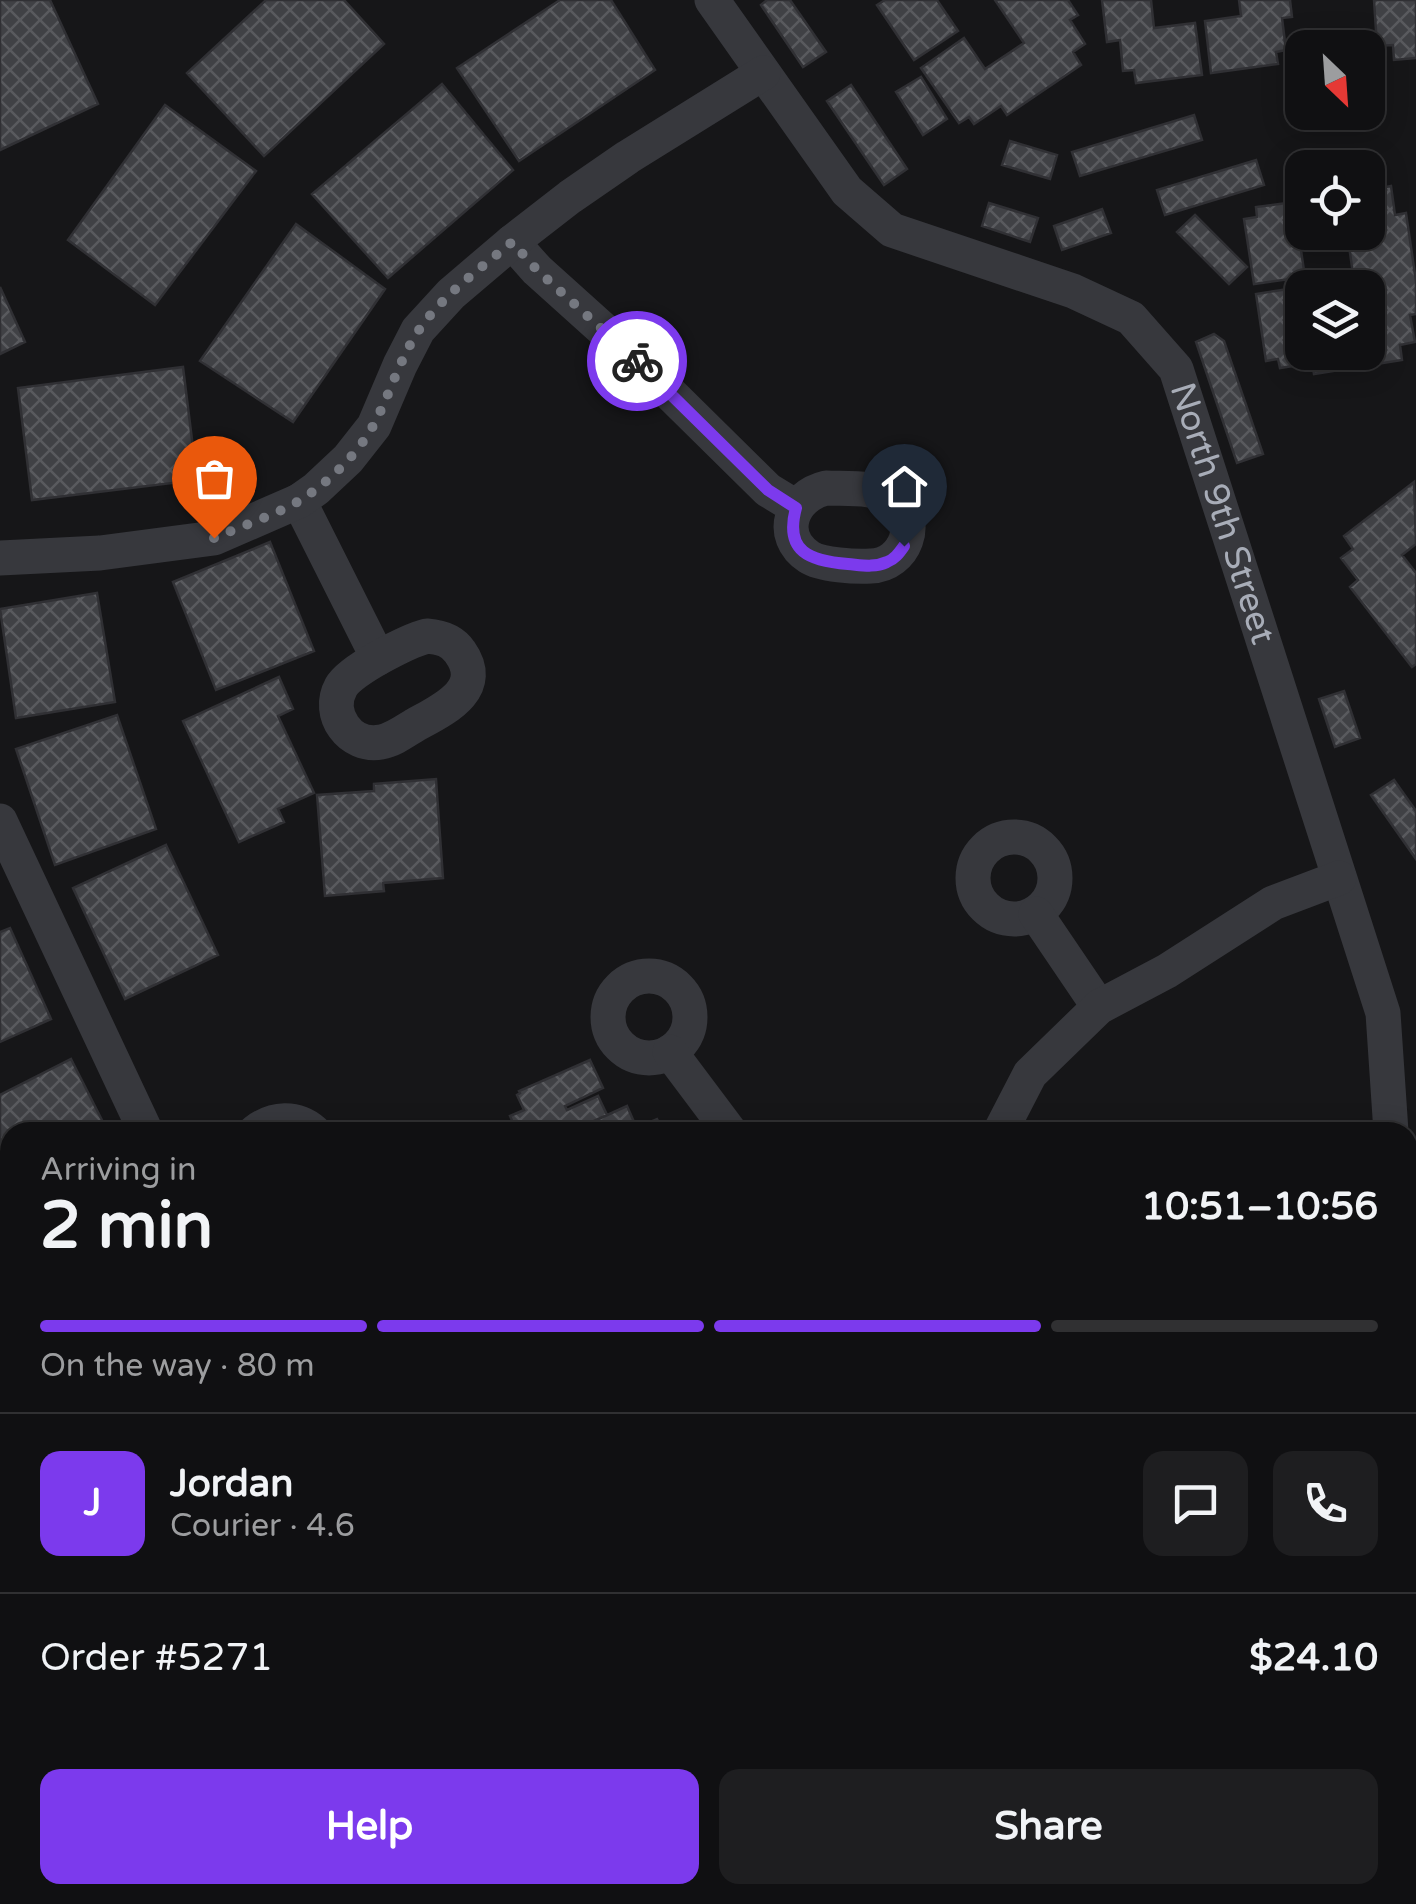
<!DOCTYPE html>
<meta charset="utf-8">
<style>
:root{--surface:#101012;--page:#1e1e20;--text:#f1f3f6;--muted:#9c9d9f;--line:#303032;--accent:#7c3aed}
body{margin:0;font-family:"Varela Round",sans-serif;background:var(--page);color:var(--text);height:100vh;display:flex;flex-direction:column;font-size:38px;white-space:nowrap}
*{box-sizing:border-box;margin:0}
p{font-size:32px;color:var(--muted)}
.icon{flex:none;width:55px;height:55px;fill:none;stroke:currentColor;stroke-width:2;stroke-linecap:round;stroke-linejoin:round}
.map{position:relative;flex:1;overflow:hidden}
.drawer{position:absolute;left:0px;top:1122px;width:1418px;height:782px;display:flex;flex-direction:column;background:var(--surface);border-radius:30px 30px 0 0;box-shadow:0 5px 25px #0003,0 0 0 2px var(--line)}
.drawer>*{flex:none}
.needle{width:65px;rotate:155deg}
.fabs{position:absolute;left:1285px;top:30px;display:grid;gap:20px}
.fabs a{display:grid;place-items:center;width:100px;height:100px;border-radius:20px;background:var(--surface);box-shadow:0 5px 25px #0003,0 0 0 2px var(--line);font-size:50px}
.pin{position:absolute;display:grid;place-items:center;width:85px;height:85px;color:#fff;margin:-102px -42px;border-radius:50% 50% 50% 0;rotate:-45deg;box-shadow:0 0 10px #0007}
.pin .icon{rotate:45deg}
.courier{position:absolute;display:grid;place-items:center;width:100px;height:100px;margin:-50px;border:8px solid #7c3aed;border-radius:50%;background:#fff;color:#222;box-shadow:0 2px 12px #0007}
.headline em{font-style:normal;font-weight:700}
.headline div{display:flex;flex-direction:column-reverse}
.headline{display:flex;align-items:center;justify-content:space-between;height:170px;padding:0 40px}
h1{font-size:65px;font-weight:700;line-height:75px}
.bar{display:grid;grid-template-columns:repeat(4,1fr);gap:15px 10px;align-content:center;height:120px;padding:0 40px}
.bar i{height:12px;border-radius:8px;background:var(--line)}
.bar .current{background:var(--accent)}
.bar p{grid-column:span 4}
.line{display:flex;align-items:center;gap:25px;padding:0 40px;border-top:2px solid var(--line)}
.line div{flex:1}
.round{display:grid;place-items:center;flex:none;width:105px;height:105px;border-radius:20px;background:var(--page)}
.cta{display:flex;gap:20px;margin-top:auto;padding:20px 40px}
.cta a{flex:1;height:115px;border-radius:20px;background:var(--accent);color:#fff;font-size:40px;font-weight:700;line-height:115px;text-align:center}
.cta a+a{background:var(--page);color:var(--text)}
.map>svg:first-child{display:block}
.building{fill:url(#building-cross-hatch);stroke:#303034;stroke-width:2.5}
.lines{fill:none;stroke-linecap:round;stroke-linejoin:round}
.minor{stroke:#37383d;stroke-width:35}
.done{stroke:#757880;stroke-width:10;stroke-dasharray:0 18}
.route{stroke:#7c3aed;stroke-width:12}
.labels{text-anchor:middle;dominant-baseline:central;stroke-width:10;stroke-linejoin:round;paint-order:stroke}
.street-label{font-size:35px;fill:#a8adb8;stroke:#111113}
</style>
<div class="map">
<svg width="1416" height="1904" viewBox="0 0 1416 1904">
<defs>
<pattern id="building-cross-hatch" width="8" height="8" patternUnits="userSpaceOnUse" patternTransform="scale(2.5)"><rect width="8" height="8" fill="#404145"/><path d="M0 0l8 8M0 8l8-8" fill="none" stroke="#595a5e"/></pattern>
</defs>
<rect width="100%" height="100%" fill="#161618"/>
<path class="building" d="M0,0H50L98,104L0,150Z
M266,0H344L384,44L264,156L187,73Z
M560,0H611L655,70L519,161L457,68Z
M767,0H790L826,52L803,67L761,5Z
M885,0H937L958,31L914,60L877,5Z
M995,0H1068L1078,15L1070,20L1085,44L1073,52L1081,65L1007,115L1001,106L974,124L969,117L959,123L921,68L964,38L985,69L1024,43Z
M1102,0H1151L1154,28L1195,23L1202,75L1136,83L1134,70L1123,71L1120,40L1107,42Z
M1239,0H1290L1292,17L1282,18L1286,50L1276,52L1278,64L1211,73L1205,21L1241,16Z
M1374,0H1416V58L1394,60L1393,45L1377,46Z
M921,77L947,119L923,135L896,92Z
M442,84L513,170L388,278L312,194Z
M851,85L907,169L884,185L827,101Z
M165,105L256,171L155,305L68,240Z
M1194,115L1202,140L1080,176L1072,152Z
M1010,141L1057,155L1050,179L1002,165Z
M1256,160L1264,185L1165,215L1157,190Z
M1373,176L1375,189L1391,186L1395,215L1406,213L1416,281V314L1410,315L1415,342L1400,345L1402,360L1314,374L1312,363L1280,368L1278,359L1266,361L1256,294L1308,286L1302,288V352H1368V288H1355L1347,232H1368V177Z
M1302,187V232H1325L1299,237L1305,277L1254,284L1244,219L1257,217L1256,207L1287,203L1285,190Z
M989,203L1038,218L1030,242L982,226Z
M1102,209L1111,233L1062,250L1054,226Z
M1195,215L1247,267L1229,284L1177,232Z
M296,224L385,289L293,422L200,361Z
M0,287L25,342L0,354Z
M1214,334L1224,341L1263,454L1237,463L1196,342Z
M183,367L197,480L32,500L18,388Z
M1414,482L1416,544L1402,555L1416,573V664L1412,667L1350,587L1358,580L1341,558L1353,549L1344,536Z
M270,542L314,651L216,690L173,582Z
M97,593L115,702L16,718L0,609Z
M279,677L293,709L278,716L314,793L278,809L284,822L239,842L183,721Z
M1344,691L1360,738L1335,747L1319,699Z
M117,715L156,829L55,865L16,749Z
M436,779L443,878L383,883L384,891L325,896L317,795L374,791V784Z
M1394,780L1416,811V859L1371,795Z
M166,845L218,955L125,999L73,888Z
M10,928L51,1019L0,1042V932Z
M71,1059L108,1132H10V1198L8,1199L0,1183V1095Z
M590,1060L603,1088L565,1106L567,1110L598,1096L607,1115L570,1132H517L510,1116L524,1110L517,1095L520,1093L519,1091Z
M627,1106L634,1122L613,1132H570Z
M657,1119L664,1132H627Z
M4,1269L10,1276V1425L7,1428L0,1420V1272Z
M0,1522L10,1543V1613L3,1617L0,1611Z
M617,1895H720V1896L702,1904H621Z"/>
<g class="lines">
<g class="minor">
<path id="s1" d="M712,0L847,191L892,230L1073,291L1131,318L1176,369L1383,1013L1391,1132"/>
<path d="M512,242L537,270L627,351L768,490L796,507"/>
<path d="M826,488C846,489 877,486 894,499C922,521 905,565 871,566C856,567 821,565 809,557C777,536 791,496 826,488Z"/>
<path d="M299,501L378,658"/>
<path d="M0,558L100,553L214,538L299,501L316,489L348,459L374,426L400,365L418,330L451,294L512,242L570,197L628,157L763,73"/>
<path d="M427,636C440,637 452,640 460,652C487,690 442,710 415,725C405,731 393,740 381,742C350,748 326,714 341,687C350,670 408,641 427,636Z"/>
<path d="M0,821L146,1132"/>
<circle cx="1014" cy="878" r="41"/>
<path d="M1036,914L1099,1007"/>
<circle cx="649" cy="1017" r="41"/>
<path d="M670,1052L730,1132"/>
<path d="M255,1132C273,1118 296,1116 314,1132"/>
<path d="M1000,1132L1030,1074L1099,1007L1167,971L1273,903L1339,878"/>
<path d="M1408,1319L1410,1342L1416,1367"/>
<path d="M0,1698L10,1693"/>
<path d="M1408,1731L1416,1725"/>
<path d="M563,1895L569,1904"/>
</g>
</g>
<g class="lines">
<path class="done" d="M214,538C242,526 273,516 299,501C327,484 359,453 374,424C390,394 399,361 417,333C440,297 480,269 512,242L537,270L637,361"/>
<path class="route" d="M637,361L768,490L796,508C784,552 810,561 848,564C861,565 874,568 887,562C895,559 899,553 904,546"/>
</g>
<g class="labels">
<g class="street-label">
<text stroke="none"><textPath href="#s1" startOffset="768">North 9th Street</textPath></text>
</g>
</g>
</svg>
<div class="fabs">
<a><svg class="needle" viewBox="-14 -14 28 28"><path d="M0-13l5 13h-10z" fill="#e53935"/><path d="M0 13l5-13h-10z" fill="#9c9d9f"/></svg></a>
<a><svg class="icon" aria-label="locate" viewBox="0 0 24 24"><circle cx="12" cy="12" r="6"/><path d="M12 2v4M12 18v4M2 12h4M18 12h4"/></svg></a>
<a><svg class="icon" aria-label="layers" viewBox="0 0 24 24"><path d="M12 4l9 5-9 5-9-5zM3 14l9 5 9-5"/></svg></a>
</div>
<div class="pin" style="left:214px;top:538px;background:#ea580c"><svg class="icon" aria-label="bag" viewBox="0 0 24 24"><path d="M5 8h14l-1 12H6zM9 8a3 3 0 0 1 6 0"/></svg></div>
<div class="pin" style="left:904px;top:546px;background:#1f2937"><svg class="icon" aria-label="home" viewBox="0 0 24 24"><path d="M3 11l9-7 9 7M6 9v11h12V9"/></svg></div>
<div class="courier" style="left:637px;top:361px"><svg class="icon" aria-label="bike" viewBox="0 0 24 24"><circle cx="6" cy="16" r="4"/><circle cx="18" cy="16" r="4"/><path d="M6 16l4-8h5l3 8M10 8l3 8H6M13 5h3"/></svg></div>
<section class="drawer">
<div class="headline"><div><h1>2 min</h1><p>Arriving in</p></div><em>10:51–10:56</em></div>
<div class="bar"><i class="current"></i><i class="current"></i><i class="current"></i><i></i><p>On the way · 80 m</p></div>
<div class="line" style="height:180px"><b class="round" style="background:var(--accent);color:#fff">J</b><div><b>Jordan</b><p>Courier · 4.6</p></div><a class="round"><svg class="icon" aria-label="chat" viewBox="0 0 24 24"><path d="M4 5h16v11H9l-5 4z"/></svg></a><a class="round"><svg class="icon" aria-label="phone" viewBox="0 0 24 24"><path d="M5 4h4l2 5-3 2q2 4 5 5l2-3 5 2v4C11 20 4 13 5 4z"/></svg></a></div>
<div class="line" style="height:130px"><div>Order #5271</div><b>$24.10</b></div>
<div class="cta"><a>Help</a><a>Share</a></div>
</section>
</div>
